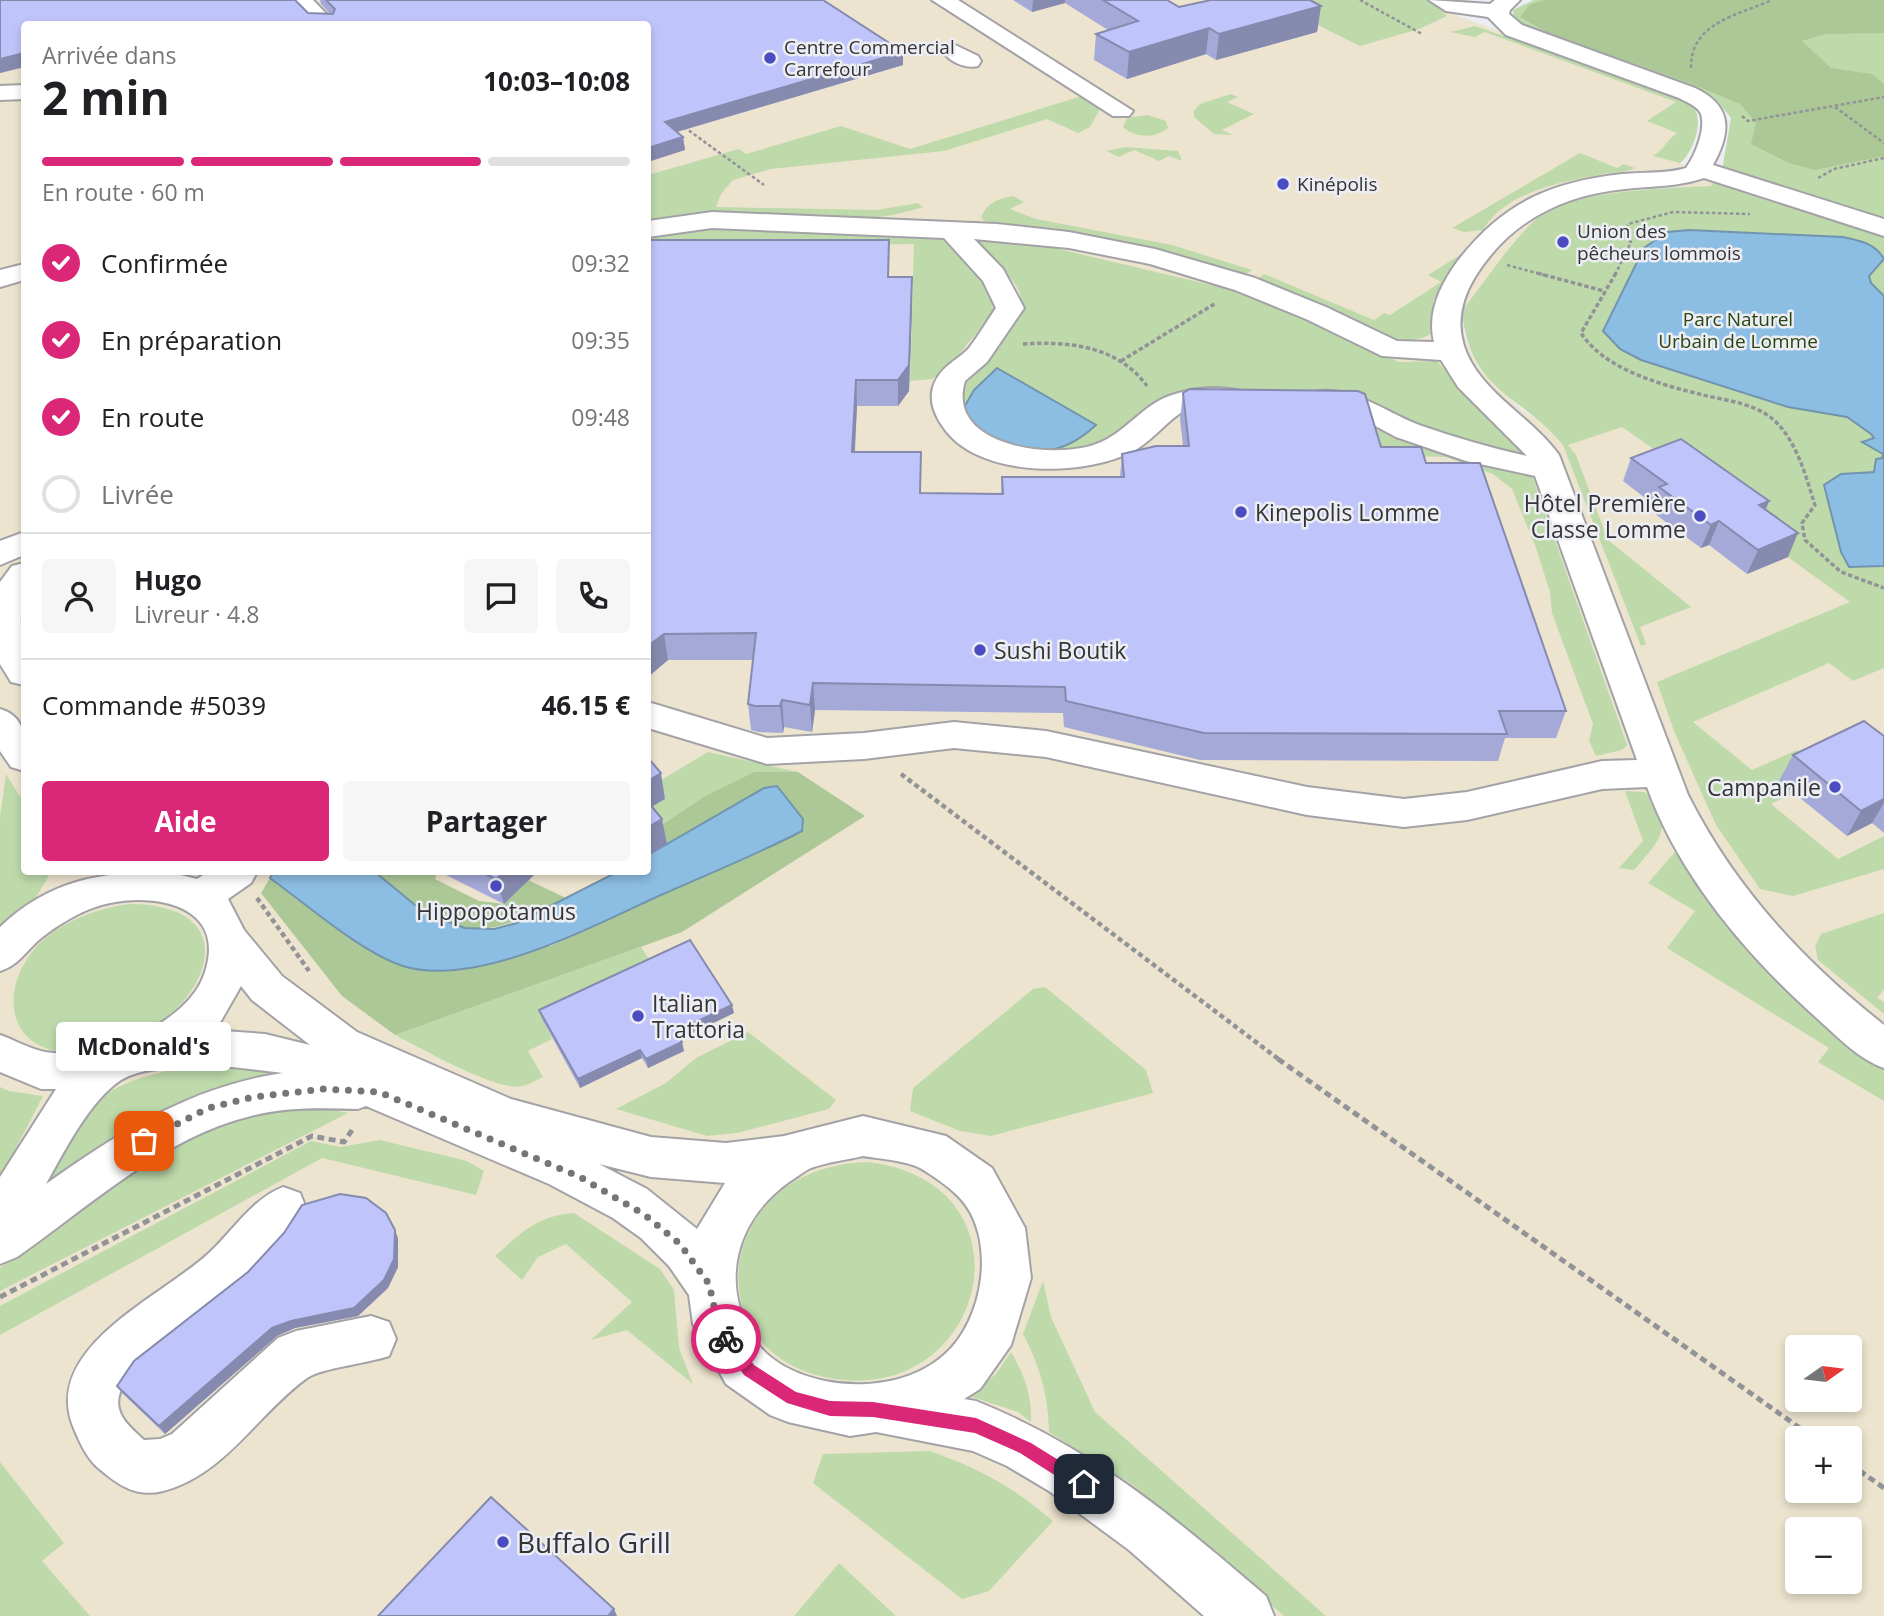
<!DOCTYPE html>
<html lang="fr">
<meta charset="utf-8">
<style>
:root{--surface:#fff;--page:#f6f6f6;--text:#202124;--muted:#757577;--line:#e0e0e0;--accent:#db2777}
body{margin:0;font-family:"Open Sans",sans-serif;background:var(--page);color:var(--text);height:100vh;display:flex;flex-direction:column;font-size:26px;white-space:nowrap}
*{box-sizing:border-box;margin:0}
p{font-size:23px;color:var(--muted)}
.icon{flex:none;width:38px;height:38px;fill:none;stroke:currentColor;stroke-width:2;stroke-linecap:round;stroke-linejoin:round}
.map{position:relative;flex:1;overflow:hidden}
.panel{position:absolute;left:21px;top:21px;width:630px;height:854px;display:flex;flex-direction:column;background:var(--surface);border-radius:7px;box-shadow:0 4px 10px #0003}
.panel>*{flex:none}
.needle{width:46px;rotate:76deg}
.controls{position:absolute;left:1785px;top:1335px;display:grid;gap:14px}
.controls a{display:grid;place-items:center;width:77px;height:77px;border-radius:7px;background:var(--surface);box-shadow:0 4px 10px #0003;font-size:35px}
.pin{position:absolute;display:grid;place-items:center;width:60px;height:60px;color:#fff;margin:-30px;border-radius:14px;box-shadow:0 4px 10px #0006}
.courier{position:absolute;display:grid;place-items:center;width:70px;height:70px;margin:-35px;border:5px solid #db2777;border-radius:50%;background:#fff;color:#222;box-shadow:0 2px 9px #0007}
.bubble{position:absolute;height:49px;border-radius:7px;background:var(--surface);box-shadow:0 4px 10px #0003;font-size:23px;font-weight:700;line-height:49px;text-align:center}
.summary em{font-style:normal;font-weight:700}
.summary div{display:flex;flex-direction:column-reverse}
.summary{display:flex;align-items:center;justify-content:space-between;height:119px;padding:0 21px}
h1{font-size:46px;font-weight:700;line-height:52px}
.bar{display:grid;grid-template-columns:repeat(4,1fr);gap:10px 7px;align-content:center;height:84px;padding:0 21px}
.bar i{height:9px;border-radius:5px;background:var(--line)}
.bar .selected{background:var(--accent)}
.bar p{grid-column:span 4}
.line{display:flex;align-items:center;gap:18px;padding:0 21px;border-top:2px solid var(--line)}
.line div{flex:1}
.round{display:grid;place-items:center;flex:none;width:74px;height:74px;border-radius:7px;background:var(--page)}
ol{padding:0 21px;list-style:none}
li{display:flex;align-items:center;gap:21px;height:77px}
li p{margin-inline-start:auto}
li .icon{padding:7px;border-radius:50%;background:var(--accent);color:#fff;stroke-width:4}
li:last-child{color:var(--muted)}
li i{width:38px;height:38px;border:4px solid var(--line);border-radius:50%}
.button{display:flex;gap:14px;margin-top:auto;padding:14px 21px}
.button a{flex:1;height:80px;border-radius:7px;background:var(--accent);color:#fff;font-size:28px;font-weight:700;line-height:80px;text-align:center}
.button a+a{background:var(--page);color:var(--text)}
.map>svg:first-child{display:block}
.commercial{fill:#ede4cf;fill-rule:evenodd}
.green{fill:#bedaab}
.forest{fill:#acc897}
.water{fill:#8cbde2;stroke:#7294ae;stroke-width:2}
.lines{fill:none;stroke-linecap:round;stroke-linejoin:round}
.minor-casing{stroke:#a2a2a7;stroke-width:4}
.path-far3{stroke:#929397;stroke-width:2.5;stroke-dasharray:3.5 2.5;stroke-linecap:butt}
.path-far2{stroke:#929397;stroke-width:3.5;stroke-dasharray:4.5 2.5;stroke-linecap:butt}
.path-far1{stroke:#929397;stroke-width:4.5;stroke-dasharray:5 3.5;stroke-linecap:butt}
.path{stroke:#929397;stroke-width:5;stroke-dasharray:7 4.5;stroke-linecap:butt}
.minor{fill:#fff;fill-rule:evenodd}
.wall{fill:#a4a9d7}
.shaded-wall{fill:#868aaf}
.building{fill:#bfc5fa;stroke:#868aaf;stroke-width:2}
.route{fill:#db2777}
.done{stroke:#757578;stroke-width:7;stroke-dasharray:0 12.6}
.poi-dot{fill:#4c4cc2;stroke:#edeef4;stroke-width:2.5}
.labels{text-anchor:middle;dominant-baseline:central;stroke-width:5;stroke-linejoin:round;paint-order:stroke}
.far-poi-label{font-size:19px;fill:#343436;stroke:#edeef4;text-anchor:start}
.far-park-label{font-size:19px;fill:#2a4511;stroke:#edeef4}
.poi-label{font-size:23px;fill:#343436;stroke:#edeef4;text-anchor:start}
.near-poi-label{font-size:28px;fill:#343436;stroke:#edeef4;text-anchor:start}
</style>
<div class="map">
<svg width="1884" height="1616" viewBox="0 0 1884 1616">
<rect width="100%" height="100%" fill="#edeef4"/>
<path class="commercial" d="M0,0H1471L1450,13L1675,96L1691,105L1697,113L1696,132L1687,157L1680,163L1718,176L1711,187L1646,188L1571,202L1462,310L1465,338L1478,367L1522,410L1547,426L1623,427L1884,617V1616H0ZM24,24H648V872H24ZM1797,1348H1850V1400H1797ZM1797,1438H1850V1491H1797ZM1797,1530H1850V1582H1797Z"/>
<path class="green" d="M1267,0H1430L1447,16L1419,29L1360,46Z
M1534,0H1884V668L1853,681L1829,663L1693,722L1752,770L1797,750L1805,758L1780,780L1794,793L1771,804L1838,859L1884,836V869L1793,896L1760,889L1716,825L1674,731L1657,682L1850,602L1749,529L1665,457L1622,427L1568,445L1576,455L1608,540L1691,607L1640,627L1646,644L1641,646L1563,445C1519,392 1470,393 1462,311C1486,280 1509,244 1537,218C1569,190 1668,188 1711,186L1722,170L1731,118L1718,102L1693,88L1538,32L1514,19L1513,10Z
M1475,26L1675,96C1684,101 1695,105 1697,115C1701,130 1691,154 1680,163L1653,156C1664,149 1667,140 1677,133L1647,121L1676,102L1485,32L1475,37L1450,32Z
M1231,94L1238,97L1227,102L1254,114L1222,130L1233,135L1214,134L1194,117V111L1200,104Z
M1082,96L1100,109L1090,127L1078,133L1047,119L944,151L771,169L733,180L721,194L716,207L876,210L918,203L923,207C835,237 738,203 648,223V175L739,149L746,154L841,126L910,149Z
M1148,115L1166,121L1168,128C1155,139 1135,138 1123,127L1127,118Z
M1126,147L1178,151L1182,161L1169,156L1159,161L1134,150L1119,157L1106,151Z
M1580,153L1617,168L1624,164L1635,168C1625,173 1614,172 1603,174C1562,182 1506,191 1483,230L1464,232L1452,228Z
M1013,196L1024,202L1010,209L1036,219L1172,245L1252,270L1242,277L1071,234L984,221L981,217C987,203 999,198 1013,196Z
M705,227L939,233C959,251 1000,282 994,311L945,372L932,379L910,381L914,244L648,248V236Z
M971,238L1029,242L1224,288L1281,308L1399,362L1437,361L1472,402L1492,412L1515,434L1536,469L1361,406L1196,397L1085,457L990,448L947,388C969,369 1034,324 1019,291C1009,271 986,253 971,238Z
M1463,253L1433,301V333L1422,338L1399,342L1255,281L1264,274L1374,320L1384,313L1390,315L1441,282L1428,275Z
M1383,426L1532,475L1627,745L1622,750L1596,756L1589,741L1593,724L1552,613L1550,592L1536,548L1512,489L1493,474L1446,457L1369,455L1361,427Z
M708,752L798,772H754L705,796L654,830L648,809L661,780Z
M6,774L24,803V872H51L35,899L0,928V817Z
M1625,791L1645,792C1677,825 1659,841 1634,870L1619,868L1643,841Z
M1675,852L1683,856L1866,1056L1884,1069V1101L1818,1062L1829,1048L1667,948L1695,911L1648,883Z
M130,904C276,905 183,1058 70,1053C0,1049 0,980 43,940C68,919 98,908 130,904Z
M1884,913V989L1877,998L1884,1002V1014L1818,960L1815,946L1821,934Z
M641,947L653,965L542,1018L552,1039L528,1051L543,1077C536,1080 529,1085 522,1086C497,1092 421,1048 395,1035Z
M1045,987L1146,1070L1153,1093L991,1136L960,1131L910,1111L913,1088L1033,989Z
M748,1032L836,1100L829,1109L737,1133L707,1136L616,1109L666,1083L696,1058Z
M215,1062H249L284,1076L29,1212C45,1184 66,1135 86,1112C115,1076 174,1070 215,1062Z
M0,1087L9,1091L43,1096L0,1179Z
M312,1106L348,1113L0,1291V1268L72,1211L169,1146L217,1122L264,1109Z
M380,1140L467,1161L484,1171L476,1195L322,1158L0,1335V1306L311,1141L340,1147Z
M868,1162C1035,1182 990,1394 843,1380C691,1365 709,1166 868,1162Z
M574,1213L660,1269L674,1290L679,1348L693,1384L627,1330L591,1340L632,1302L566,1244L538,1257L522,1280L495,1256C522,1232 537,1216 574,1213Z
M1043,1281L1051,1317L1095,1412L1326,1616H1284L1133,1485L1049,1432C1048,1395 1040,1366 1023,1334Z
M1011,1352C1025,1376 1032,1395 1031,1422L1018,1412L969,1396L996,1374Z
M930,1451C980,1469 1012,1486 1053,1521L989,1591L962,1599L813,1483L823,1454Z
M0,1462L64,1543L42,1561L90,1616H0Z
M839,1563L896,1616H794Z"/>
<path class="forest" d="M1544,0H1884V33L1825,34L1802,41L1831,68L1872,74L1884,84V156L1815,170L1789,163L1751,144L1756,123L1740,104L1692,84L1546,32L1520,17L1529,5Z
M754,772H798L865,816L682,932L395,1035L342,996L261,893L270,878L372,951L551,946L802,831L764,788L667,844L654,830L705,796Z
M375,872H437L435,879L479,901L504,904L528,880L566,898C517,922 479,944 426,914C408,904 391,885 375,872Z"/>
<path class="water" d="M1689,230L1843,237C1860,241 1875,243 1884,259L1869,276L1871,283L1884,296V566L1849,567L1841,552L1824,485L1841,474L1874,472L1876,459L1882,458L1883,454L1862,442L1874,438L1871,434L1847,417L1788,407L1641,360L1620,349L1603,331L1644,248L1667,232Z
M997,368L1096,425C1050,468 1016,450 968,424L963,409L974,390Z
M777,786L803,819L802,831C756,855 708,874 661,895C594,925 477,989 403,966C362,953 306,904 270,878L273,872H375L426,914L465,928L494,929L517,923L617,872H648V855L764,788Z"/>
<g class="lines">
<defs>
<path id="minor" d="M290,0H313L336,24H313Z
M932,0H958L1133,111L1129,116H1113Z
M1429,0L1490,4L1495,0H1520L1510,10L1509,14L1522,25L1695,88C1733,106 1731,132 1713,165L1884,219V236L1704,178C1677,187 1652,186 1625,189C1562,195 1509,222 1475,277C1458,305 1455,333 1471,362C1492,399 1534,420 1559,455L1688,795C1735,888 1803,961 1884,1025V1068C1859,1059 1840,1039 1820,1021C1749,958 1680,878 1647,787L1602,789L1467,820L1404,827L1307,815L1046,757L954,748L864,759L767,764L648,728V702L767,738L864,733L954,722L1046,731L1307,787L1404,799L1467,792L1602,761L1637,760L1535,476L1466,461L1396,437L1353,414L1308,405L1304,399L1308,393C1351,382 1385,413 1422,426C1456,438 1491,448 1527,456L1458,387L1441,360L1382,356L1306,319L1235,290L1150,264L1069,248L974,239L1003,269L1024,308L987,362L965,381C945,447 1054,460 1096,444C1125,434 1143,404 1172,395C1195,387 1221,386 1246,392L1250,398L1246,404C1227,409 1205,401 1187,409C1168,419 1155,438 1137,449C1089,477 983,479 946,431C935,417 927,399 935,382C943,365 958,360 969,348C979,335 987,321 996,308L983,281L944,238L712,228L648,237V221L712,212L997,224L1069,232L1155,249L1255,278L1326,307L1397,341L1434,342C1427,312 1440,286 1457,262C1502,203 1550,182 1622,174C1643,172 1666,174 1686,168C1695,156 1706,129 1701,114C1698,106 1686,102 1679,98L1506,35L1488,17L1446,11Z
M953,44L978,56L981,61L978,66C965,69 950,62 942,51Z
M24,85V99L0,100V86Z
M24,264V280L0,287V270Z
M24,532V555L0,565V541Z
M24,563C26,584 20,604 21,624C21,645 26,664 24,685L11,682L0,664V582L12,566Z
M0,709C30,718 24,745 24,771L11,767L0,751Z
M168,872L197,879L208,872H257L251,883L228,899L244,930L282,976L357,1032L511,1099L651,1137L726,1143L784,1136L863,1116L946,1136L992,1168L1025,1228L1031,1278L1011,1345L980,1389L964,1399L976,1401C1094,1449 1171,1515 1266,1596L1274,1616H1204L1129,1550L1049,1491L1007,1466L973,1451L876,1432L850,1436L788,1422L770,1415L726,1384L693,1324L689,1295L669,1266L641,1238L613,1218L549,1184L366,1106L358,1109C322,1108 286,1107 251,1116C163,1137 89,1207 17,1257L0,1264V1177L56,1089H41L0,1072V1035C14,1040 30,1049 45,1052C96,1061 189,1025 205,972C226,907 159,893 110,903C85,908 60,923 40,939C26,951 19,965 0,971V927C51,879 101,872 168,872ZM241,986L252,1000L310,1045L265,1034L210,1030L221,1021ZM232,1067L283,1073C192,1086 119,1132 46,1184C64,1152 90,1100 121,1080C148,1064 201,1066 232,1067ZM863,1156C880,1159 904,1160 920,1168C932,1175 949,1187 958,1196C998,1236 984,1321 944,1355C912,1383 865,1389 825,1381C797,1375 770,1363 754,1339C719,1282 736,1220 789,1182C796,1178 804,1171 811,1168C828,1162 846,1160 863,1156ZM599,1164L651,1177L725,1183L697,1229L647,1189Z
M283,1187L300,1193L306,1208C293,1236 265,1265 242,1286C212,1312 128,1359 119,1396C114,1415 132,1429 144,1440L160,1439L172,1434L278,1338L296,1331L371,1316L389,1322L396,1339L389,1356C369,1363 321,1368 307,1378C258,1413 225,1475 163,1491C135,1498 117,1484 97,1467C87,1458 80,1443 75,1431C37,1349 162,1297 209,1253C233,1231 252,1199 283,1187Z"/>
</defs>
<use href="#minor" class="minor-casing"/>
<path class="path-far3" d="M1360,0L1422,34
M1691,68C1690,23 1738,15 1772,0
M1835,107L1884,143
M1742,116L1748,121L1884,97
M684,127L764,185
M1818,178L1834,169L1884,158
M1507,265L1544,275
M1615,275L1631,242L1624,236L1628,224L1673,212L1750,214"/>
<path class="path-far2" d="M1537,273L1604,291
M1616,273L1581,333C1605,370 1662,385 1703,395C1728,401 1757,403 1777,423C1798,445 1806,477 1815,505L1802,523L1805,540L1841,572L1884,588
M1023,344C1069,341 1118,346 1147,386
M1121,361L1216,303"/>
<path class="path-far1" d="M901,774L1281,1061
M257,898L309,971"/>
<path class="path" d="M1278,1059L1814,1438
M0,1297L312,1136L344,1142L354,1127
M1850,1464L1884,1488"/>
<use href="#minor" class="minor"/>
</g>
<path class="wall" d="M0,0L330,14L321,4L320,0H823L903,52V65L677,132L683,137L685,150L24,24V67L0,73Z
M1013,0H1167L1179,7L1321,6L1317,32L1216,60L1206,54L1127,79L1094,60L1096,34L1108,30L1065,3L1032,12Z
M648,240L889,277H912V303L909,391L898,406H857L855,452L921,494H1001L1002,477H1120L1122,454L1183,446L1180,419L1183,393L1381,447L1426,463L1566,711L1556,738H1505L1498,761L1200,760L1064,727L1063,713L815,710L812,732L784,727L783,733L758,732L751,730L748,704L753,660H668L648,677Z
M1631,458L1769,501L1766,510L1788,557L1747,574L1709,545L1701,548L1651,511L1653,504L1623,481Z
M1884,736V833L1872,823L1847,836L1779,781L1793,755Z
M440,872H537L504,904Z
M539,1010L734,1013L680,1039L684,1051L648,1068L642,1058L580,1088L542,1019Z
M398,1238V1267L388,1288L358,1316L295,1328L277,1336L165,1434L123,1394L117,1386L248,1272Z"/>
<path class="shaded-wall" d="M1033,0H1065V3L1032,12Z
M1321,6L1317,32L1216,60L1219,34Z
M1209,28L1206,54L1127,79L1129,52Z
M903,52V65L666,135L665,122Z
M24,53V67L0,73V59Z
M683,137L685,150L648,162V148Z
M912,277V303L909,391L898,406V380Z
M856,380L857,406L853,478L852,452Z
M1769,501L1759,525V505Z
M1719,521L1709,545L1701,548L1711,525Z
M1798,533L1788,557L1747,574L1758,550Z
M664,634L668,660L648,677V646Z
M813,683L815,710L812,732L810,705Z
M782,700L784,727L783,733L780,706Z
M661,773L665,799L648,809V781Z
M1884,799V803L1872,823L1847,836L1861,811Z
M662,819L667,844L648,855V827Z
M504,872H537L504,904L496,879Z
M732,1005L734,1013L678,1040L676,1031Z
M682,1042L684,1051L648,1068L646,1059Z
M640,1050L642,1058L580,1088L578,1079Z
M395,1230L398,1238V1267L388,1288L358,1316L295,1328L277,1336L165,1434L159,1426L272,1328Z
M614,1609L617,1616H608Z"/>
<path class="building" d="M0,0H295L308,13L333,14L335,9L326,0H823L903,52L665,122L683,137L648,148V24H24V53L0,59Z
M1103,0H1167L1179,7L1211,0H1310L1321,6L1219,34L1209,28L1129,52L1096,34L1138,21Z
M648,240H889L888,277H912L909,365L898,380H856L852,452H921L920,493L1003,494L1002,477H1124L1122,454L1156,446H1189L1183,393L1190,389L1358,391L1365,394L1381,447H1421L1426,463H1480L1566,711H1499L1507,734L1204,733L1066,701L1065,687L813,683L810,705L782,700L780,706H755L748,704L756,633L664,634L648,646Z
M1681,439L1769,501L1759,505L1798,533L1758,550L1719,521L1711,525L1659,487L1667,484L1631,458Z
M1864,721L1884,736V799L1861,811L1793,755Z
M648,758L661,773L648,781Z
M648,802L662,819L648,827Z
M481,872H504L496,879Z
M690,940L732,1005L676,1031L682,1042L646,1059L640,1050L578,1079L539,1010Z
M340,1194L366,1198L386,1213L395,1230L394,1259L384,1280L354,1308L291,1321L272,1328L159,1426L117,1386L134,1361L248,1272L284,1233L302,1205Z
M491,1497L614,1609L608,1616H378Z"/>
<path class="route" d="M726,1332L731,1334L754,1365L796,1392L830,1401L873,1402L976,1418L1031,1443L1089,1479V1490H1078L1020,1453L975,1433L873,1417L830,1416L787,1403L744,1375L719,1339Z"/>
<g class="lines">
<path class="done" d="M144,1141L208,1108L253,1097L324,1089L379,1092L580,1177L645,1215L680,1244L709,1284L716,1315L726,1339"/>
</g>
<g class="poi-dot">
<circle cx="770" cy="58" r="7"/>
<circle cx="1283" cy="184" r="7"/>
<circle cx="1563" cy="242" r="7"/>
<circle cx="1241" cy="512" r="7"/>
<circle cx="1700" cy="516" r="7"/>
<circle cx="980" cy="650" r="7"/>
<circle cx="1835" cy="787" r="7"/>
<circle cx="496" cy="886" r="7"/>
<circle cx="638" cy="1016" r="7"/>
<circle cx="503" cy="1542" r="7"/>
</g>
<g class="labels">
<g class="far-poi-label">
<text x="784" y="47">Centre Commercial<tspan x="784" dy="22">Carrefour</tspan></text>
<text x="1297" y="184">Kinépolis</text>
<text x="1577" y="231">Union des<tspan x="1577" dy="22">pêcheurs lommois</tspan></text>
</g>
<g class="far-park-label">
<text x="1738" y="319">Parc Naturel<tspan x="1738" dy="22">Urbain de Lomme</tspan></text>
</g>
<g class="poi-label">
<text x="1686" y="503" text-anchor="end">Hôtel Première<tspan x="1686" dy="26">Classe Lomme</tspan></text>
<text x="1255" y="512">Kinepolis Lomme</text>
<text x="994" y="650">Sushi Boutik</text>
<text x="1821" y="787" text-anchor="end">Campanile</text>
<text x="496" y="911" text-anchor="middle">Hippopotamus</text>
<text x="652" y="1003">Italian<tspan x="652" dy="26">Trattoria</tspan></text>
</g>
<g class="near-poi-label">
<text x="517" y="1542">Buffalo Grill</text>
</g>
</g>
</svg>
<div class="controls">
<a><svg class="needle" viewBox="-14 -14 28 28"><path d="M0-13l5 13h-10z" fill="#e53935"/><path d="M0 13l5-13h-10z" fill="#757577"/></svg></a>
<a>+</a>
<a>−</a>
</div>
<div class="pin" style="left:144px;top:1141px;background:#ea580c"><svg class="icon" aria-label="bag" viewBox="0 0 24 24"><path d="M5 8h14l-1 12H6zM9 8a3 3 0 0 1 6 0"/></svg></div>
<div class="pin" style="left:1084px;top:1484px;background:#1f2937"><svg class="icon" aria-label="home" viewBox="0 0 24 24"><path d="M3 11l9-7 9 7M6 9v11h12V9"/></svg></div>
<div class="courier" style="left:726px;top:1339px"><svg class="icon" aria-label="bike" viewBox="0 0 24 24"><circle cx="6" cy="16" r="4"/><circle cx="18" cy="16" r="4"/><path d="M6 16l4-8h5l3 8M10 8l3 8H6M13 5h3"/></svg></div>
<div class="bubble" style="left:56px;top:1022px;width:175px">McDonald's</div>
<section class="panel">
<div class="summary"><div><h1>2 min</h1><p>Arrivée dans</p></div><em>10:03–10:08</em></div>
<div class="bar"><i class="selected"></i><i class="selected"></i><i class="selected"></i><i></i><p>En route · 60 m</p></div>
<ol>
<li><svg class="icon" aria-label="check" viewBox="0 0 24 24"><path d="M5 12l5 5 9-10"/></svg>Confirmée<p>09:32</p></li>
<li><svg class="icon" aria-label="check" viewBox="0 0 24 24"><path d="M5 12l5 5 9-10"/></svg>En préparation<p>09:35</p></li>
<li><svg class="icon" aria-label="check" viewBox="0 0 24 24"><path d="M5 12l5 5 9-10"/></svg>En route<p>09:48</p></li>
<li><i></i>Livrée</li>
</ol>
<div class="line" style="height:126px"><a class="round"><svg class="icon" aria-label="person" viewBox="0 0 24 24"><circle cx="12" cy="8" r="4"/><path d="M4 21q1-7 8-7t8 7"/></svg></a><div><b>Hugo</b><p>Livreur · 4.8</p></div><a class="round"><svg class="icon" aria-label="chat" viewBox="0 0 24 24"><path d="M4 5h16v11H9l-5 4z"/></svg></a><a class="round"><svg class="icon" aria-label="phone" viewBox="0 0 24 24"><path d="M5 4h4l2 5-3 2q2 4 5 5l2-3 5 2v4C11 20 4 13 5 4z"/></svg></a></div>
<div class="line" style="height:91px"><div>Commande #5039</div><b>46.15 €</b></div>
<div class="button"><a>Aide</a><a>Partager</a></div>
</section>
</div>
